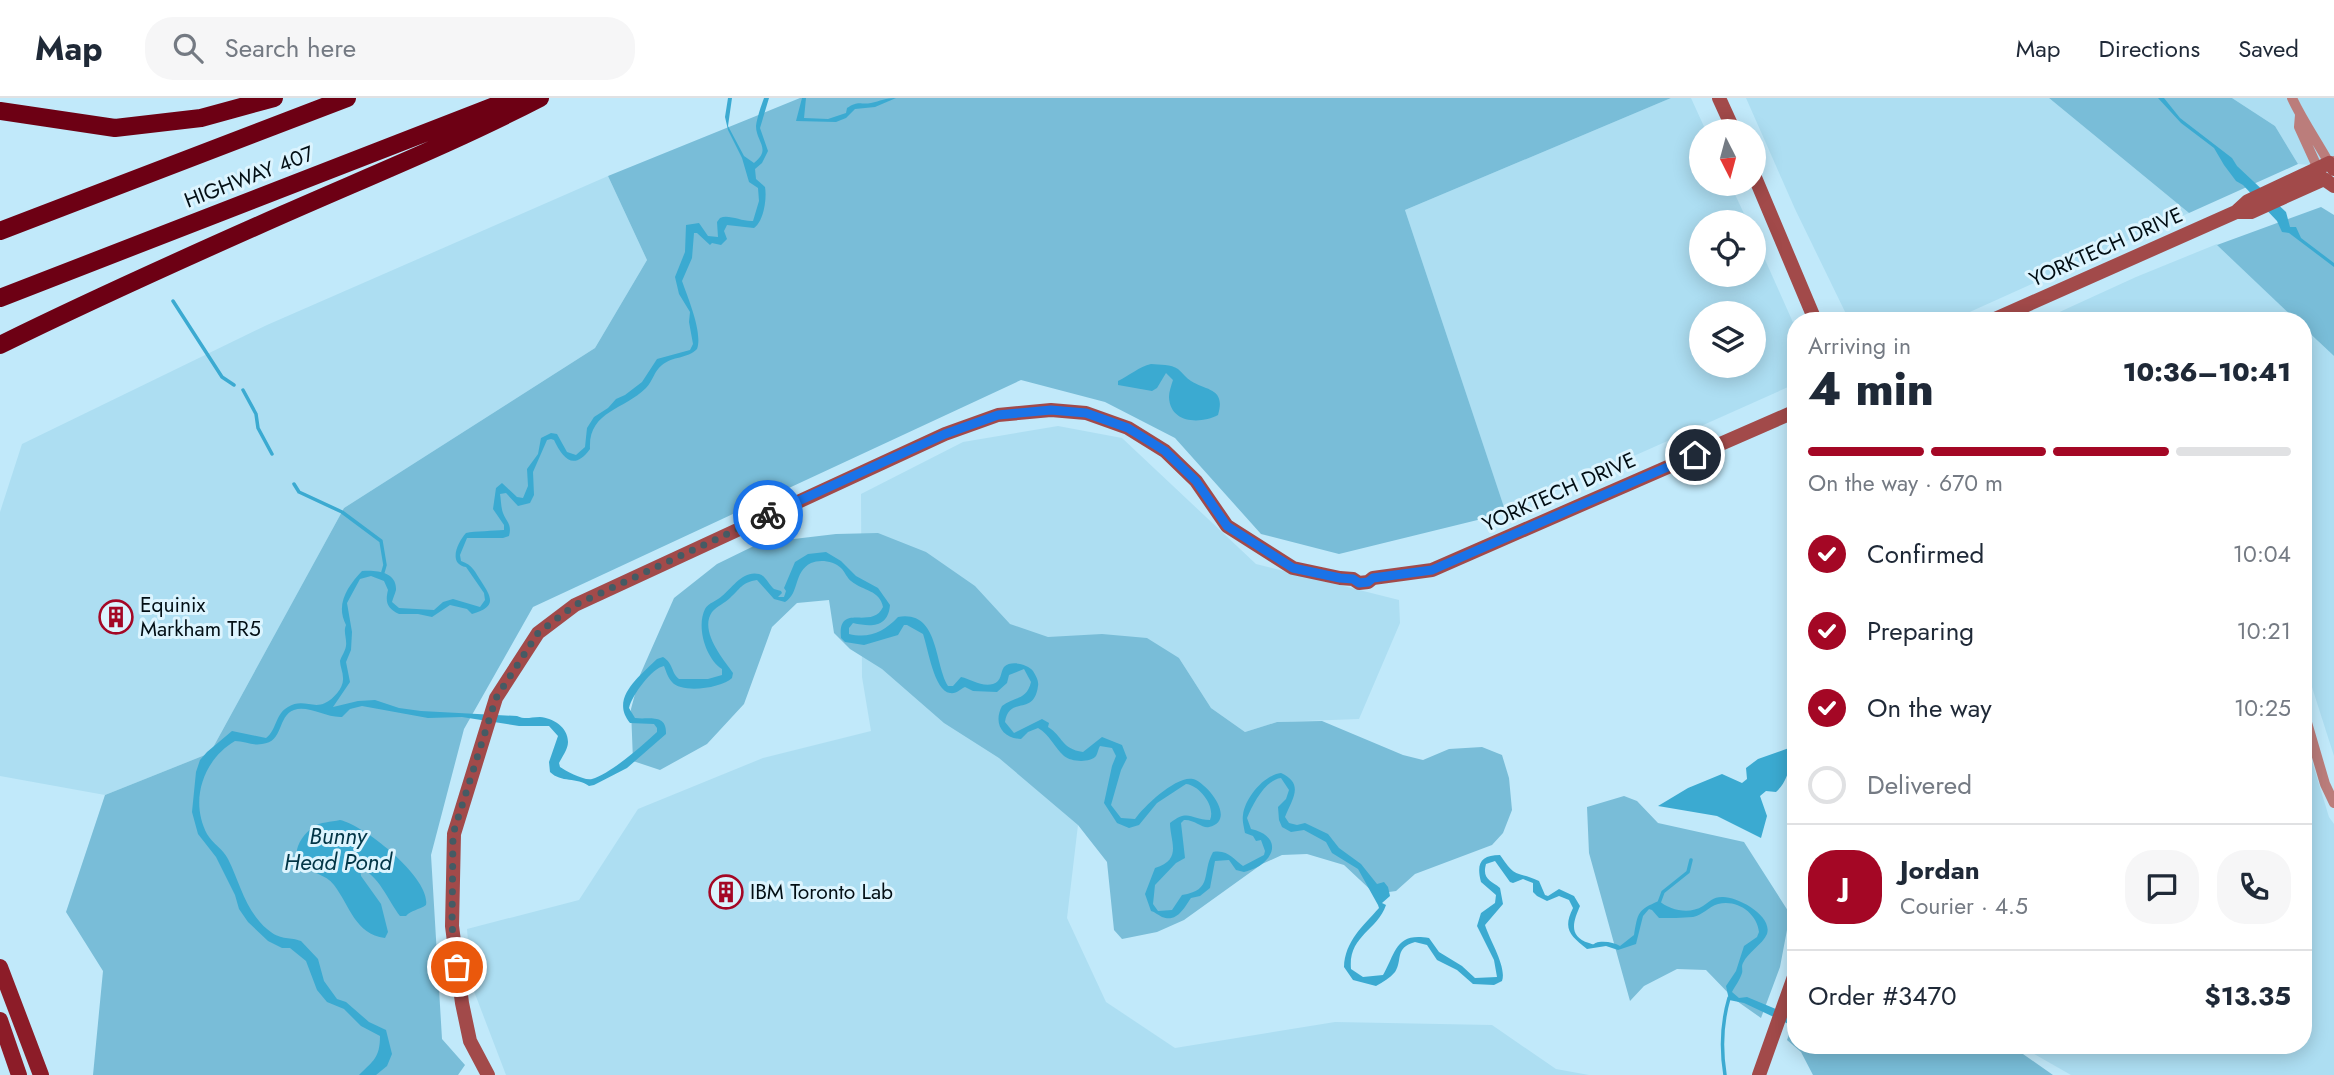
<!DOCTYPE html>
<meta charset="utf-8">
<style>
:root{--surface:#fff;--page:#f6f6f7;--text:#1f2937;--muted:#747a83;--line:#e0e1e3;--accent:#a40725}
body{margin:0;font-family:Jost,sans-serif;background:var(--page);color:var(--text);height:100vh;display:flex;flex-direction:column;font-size:26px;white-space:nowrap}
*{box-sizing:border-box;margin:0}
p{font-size:23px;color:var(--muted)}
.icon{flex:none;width:38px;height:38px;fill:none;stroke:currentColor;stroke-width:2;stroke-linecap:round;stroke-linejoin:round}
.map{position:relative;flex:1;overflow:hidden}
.details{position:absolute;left:1787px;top:214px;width:525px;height:742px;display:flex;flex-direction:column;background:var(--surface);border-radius:28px;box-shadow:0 4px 18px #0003}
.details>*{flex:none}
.needle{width:46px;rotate:174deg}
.fabs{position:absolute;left:1689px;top:21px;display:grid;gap:14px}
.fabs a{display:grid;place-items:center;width:77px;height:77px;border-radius:50%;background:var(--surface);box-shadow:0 4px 18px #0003;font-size:35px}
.pin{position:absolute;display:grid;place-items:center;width:60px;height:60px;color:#fff;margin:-30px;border:4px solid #fff;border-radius:50%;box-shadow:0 2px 7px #0007}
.courier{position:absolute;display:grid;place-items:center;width:70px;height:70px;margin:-35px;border:5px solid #1a73e8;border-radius:50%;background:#fff;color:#222;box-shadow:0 2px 9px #0007}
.summary em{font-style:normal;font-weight:800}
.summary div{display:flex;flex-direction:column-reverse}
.summary{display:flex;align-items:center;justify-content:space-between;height:119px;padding:0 21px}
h1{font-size:46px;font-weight:800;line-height:52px}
.bar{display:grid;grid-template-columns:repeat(4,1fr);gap:10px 7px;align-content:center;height:84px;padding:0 21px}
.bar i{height:9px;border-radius:5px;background:var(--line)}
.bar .selected{background:var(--accent)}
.bar p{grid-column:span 4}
.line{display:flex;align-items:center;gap:18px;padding:0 21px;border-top:2px solid var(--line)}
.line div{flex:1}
.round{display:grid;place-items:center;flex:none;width:74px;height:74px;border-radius:28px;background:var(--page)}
ol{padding:0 21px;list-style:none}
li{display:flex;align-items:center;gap:21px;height:77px}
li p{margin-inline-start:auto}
li .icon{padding:7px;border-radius:50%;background:var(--accent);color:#fff;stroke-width:4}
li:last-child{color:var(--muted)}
li i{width:38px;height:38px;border:4px solid var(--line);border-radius:50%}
header{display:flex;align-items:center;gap:42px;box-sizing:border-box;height:98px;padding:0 35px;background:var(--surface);border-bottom:2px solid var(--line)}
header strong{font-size:33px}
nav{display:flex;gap:38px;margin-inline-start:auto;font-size:24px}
.search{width:490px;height:63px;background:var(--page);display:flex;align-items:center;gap:18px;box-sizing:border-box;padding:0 24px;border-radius:28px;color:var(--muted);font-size:26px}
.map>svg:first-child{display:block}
.built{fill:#addef2;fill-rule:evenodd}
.green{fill:#79bdd8}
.water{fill:#3baad1}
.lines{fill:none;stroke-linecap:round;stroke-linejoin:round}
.stream{stroke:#3baad1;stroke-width:3.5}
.street{stroke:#bb7d7b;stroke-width:10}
.secondary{stroke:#a24a4a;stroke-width:14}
.primary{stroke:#8c1c28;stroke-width:16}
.highway{stroke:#6d0014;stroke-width:18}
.done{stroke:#455b64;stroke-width:7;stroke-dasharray:0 12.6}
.route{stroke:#1a73e8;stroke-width:9}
.labels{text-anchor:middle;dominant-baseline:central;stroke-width:6;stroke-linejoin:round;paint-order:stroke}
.street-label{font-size:21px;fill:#020e14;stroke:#dcf4fe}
.poi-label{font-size:21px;fill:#020e14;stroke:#dcf4fe;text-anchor:start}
.water-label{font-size:23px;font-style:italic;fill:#023546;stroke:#dcf4fe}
</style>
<header>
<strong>Map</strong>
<div class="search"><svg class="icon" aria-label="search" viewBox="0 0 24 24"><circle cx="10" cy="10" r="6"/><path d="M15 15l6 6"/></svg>Search here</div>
<nav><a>Map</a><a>Directions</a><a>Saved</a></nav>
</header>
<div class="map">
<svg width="2334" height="977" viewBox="0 0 2334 977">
<rect width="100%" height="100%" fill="#c1e9fa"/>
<path class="built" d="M1671,0H1691L1706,33H1701V86H1730L1748,124H1701V177H1754V137L1795,229V286L1506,415L1405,112ZM1701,215H1754V268H1701Z
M1746,0H2049L2189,115L1952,222H1849L1795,111Z
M2232,0H2334V69L2298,66L2275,28Z
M608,78L647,162L595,250L344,410L210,655L105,697L0,678V414L22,346L267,227Z
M2217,146L2296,222H2042L2136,179Z
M2303,229L2334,258V658L2303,561Z
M1058,328L1122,340L1256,466L1399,502L1400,525L1359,621L1277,624L1245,634L1211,610L1179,560L1078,727L1067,820L1106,904L1175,950L1335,924L1492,927L1556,971L1589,977H506L472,888L467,831L579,802L638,711L763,660L871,633L862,579L861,396L963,344Z
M2303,634L2329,719L2334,726V977H2071L2022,949L2013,947H2303Z"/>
<path class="green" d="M800,0H1671L1405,112L1506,415L1339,456L1261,436L1175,340L1105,304L1021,282L533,509L464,631L431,757L442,941L465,967L458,977H93L103,873L66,814L105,697L210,655L344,410L595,250L647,162L608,78Z
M2049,0H2232L2275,28L2298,66L2189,115Z
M2321,109L2334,117V258L2303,229V222H2296L2217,147Z
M878,435L926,454L975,488L1010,526L1048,539L1102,536L1147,540L1179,560L1211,610L1245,634L1277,624L1322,623L1403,657L1423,662L1449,651L1482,649L1502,657L1509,680L1512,712L1503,735L1492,747L1415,776L1396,793L1375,796L1344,767L1307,756L1282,757L1262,766L1184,822L1157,834L1122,841L1114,832L1107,764L1078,727L999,660L944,625L882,571L850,551L834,535L829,502L797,505L772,529L744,606L707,646L660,672L633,663L631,611L640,577L674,500L717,466L760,445L836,436Z
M1624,698L1637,703L1658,725L1744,744L1790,816L1780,869L1761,920L1734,901L1706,872L1677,871L1644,888L1630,903L1589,755L1587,709Z
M1795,920L1796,947H1948L2023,956L2053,977H1813L1801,954L1787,942Z"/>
<path class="water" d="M728,0H732L728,28L744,58L754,65C772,51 756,44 756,28C757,20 761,8 764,0H769L760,30L768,53L762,65L755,71L756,81L765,89C767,100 764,123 754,130L727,127L724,133L727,141L721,147L712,145L710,147L697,135H694L692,160L682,183C688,200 703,235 697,251C687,261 673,258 662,267C654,273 653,283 646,290C624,312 588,313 590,351C574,373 563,361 554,342L551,341L547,342L533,374L534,397L530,405L518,408L506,395L500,396C501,401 501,410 503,415C507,425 512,426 509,438L503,440H467L460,457L461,463C473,467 475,474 481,483C492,500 497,509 472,516L467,511L450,507L432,519L418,516H399C387,510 385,504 388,492L384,483L371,478L360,481L347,505L352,534L351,552L346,564L350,584L333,609L358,603L375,602L399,610L421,613L517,618C526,622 530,619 540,619C553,620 568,629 568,644C568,651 562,659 559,665L560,669C566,673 584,683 592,681C610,676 642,648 657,634V630L654,626L630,625C609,600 641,577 657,561L663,559C674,566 671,575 679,581H708L722,577V571C706,561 696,529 705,511C708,505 717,503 722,498C732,490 743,472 759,476C765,477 769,487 774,491L781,493L782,495L778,499H784L786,493L784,490L795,464L808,456L826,454L841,463L856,478L878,490L890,507C888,530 871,529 853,525L849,530V536C869,541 884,534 898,519C939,512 934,565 948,588H953L961,579C971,581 981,589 993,586C1002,583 1000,575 1004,569C1011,562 1028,566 1033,573C1036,578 1039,583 1038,588C1034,619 1009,597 1005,624L1014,635L1042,621L1049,625L1048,629C1063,638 1061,651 1083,654L1102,639L1122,647L1127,660L1121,672L1111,707L1121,720L1135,721C1144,708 1177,677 1193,681C1206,684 1238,722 1209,729C1203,731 1194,721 1184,722L1181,725L1185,760L1176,765L1155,787L1153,806L1158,813L1172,812L1182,797C1214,792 1201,775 1213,754C1228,751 1234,762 1243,768L1264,757L1265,753L1261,742L1256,743L1253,738L1245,735C1244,729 1242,723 1243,717C1245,700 1264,677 1281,675C1305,686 1292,701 1285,719L1289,725L1297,727L1305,725L1328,736L1339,750L1361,766L1377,786L1384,784L1388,789L1390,798L1382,805L1386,807C1377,833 1348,838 1351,871L1363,879L1383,877C1396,855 1395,834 1429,840L1439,854L1462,868L1475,880L1497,879L1494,862L1477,828L1481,815L1495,805L1496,797L1481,784C1476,765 1481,757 1500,757C1517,782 1515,772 1539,783L1545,797L1548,798L1559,791L1574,798L1580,808C1574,822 1567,838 1589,845C1596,848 1592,845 1599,844C1607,843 1615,845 1620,848L1634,837C1638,815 1637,812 1659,803C1670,812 1689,817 1703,808C1709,804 1713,799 1722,799C1736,798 1773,817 1767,836C1762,847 1748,854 1743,865C1741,869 1743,872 1742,875C1740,882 1735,888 1732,894L1739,900L1747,899L1795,919V929L1744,905L1729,902L1726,888L1736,873L1744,848L1757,839L1759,834C1757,815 1737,801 1718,806C1708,809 1703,817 1693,819C1682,820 1670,820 1659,820L1652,812L1649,811L1643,818L1636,846L1618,852L1606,848L1587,851C1571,838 1562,832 1573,810L1569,802L1559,798L1547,803L1537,798L1533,794V785L1523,781L1513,785L1510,784L1495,763L1486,766C1482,781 1490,782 1500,790L1503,806L1485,827C1490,843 1507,869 1502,883L1494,887L1473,886L1457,872L1437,862L1427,847L1415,844C1394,850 1403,862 1395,874C1390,880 1383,884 1376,888L1353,882L1344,869C1345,843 1363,828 1379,810L1378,807L1358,771L1332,755L1326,744L1304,732L1291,734L1282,729L1279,722L1278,709L1286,701L1289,692L1281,680C1265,682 1253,706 1247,720L1251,731C1286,739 1273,768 1244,774L1236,772L1229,762L1215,763L1210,790L1200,798L1191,800C1184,810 1177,825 1162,819C1158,817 1155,814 1151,813L1145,796L1155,770C1183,762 1170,743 1170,725C1189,710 1191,722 1210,722C1216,708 1199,687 1186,686L1157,705L1139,727L1129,730L1117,725L1104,705L1112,668L1116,658L1112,650L1100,648C1099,649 1097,657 1096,658C1090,665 1071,664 1064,658C1054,649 1050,637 1038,630L1028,634L1021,641C1002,640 993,625 1002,608C1014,599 1027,602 1031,584L1024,571L1009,577L1007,585L997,594L973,593L965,589C960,591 957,596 950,595C934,593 928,550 923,536L907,527H904L898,537L864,547L845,544L841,540C837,503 872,533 883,509C880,492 863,493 851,483C847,480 845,474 841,470C834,463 820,461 811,465C793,474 800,495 785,504L774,501L757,482C742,484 740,491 730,500C725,505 717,508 712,514C699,533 723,561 733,575L732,580C722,590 682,596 672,584C668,580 666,573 664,568C652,570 632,597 629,610L635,620C648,622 667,615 666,636L627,670L594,687L589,688C577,679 561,685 550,674L549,664L558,638L549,628H519L462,619L428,620L362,608L350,611L342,619C326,620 308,607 294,612C277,618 284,644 262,646C253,648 244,643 235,643C204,661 189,702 207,736C213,746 223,751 228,761C240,785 245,812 267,831C281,843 287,838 301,843L318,861L324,883L337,901L346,904L369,924L386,932L392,956L387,968L376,977H359C373,963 380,960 380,938L361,928L344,911L327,904L317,892L306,863L290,850H282L268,843L248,824L239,811L235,797L216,759L198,736L192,714L196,674L200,662L207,654L232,633L266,640C277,632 275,616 288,609C302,600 313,611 325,605C334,601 344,589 343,580C343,574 340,568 340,563C341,559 345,554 346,548C347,540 343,534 346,527C335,506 348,488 362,473C375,472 397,473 396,492C395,496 393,500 392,504L399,510L434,512L443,504L453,501L480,509L485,502L484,495L466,469C448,466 457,445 466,435C475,433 494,433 504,432V427L493,411L496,390L502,385L517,399L523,400L528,388L527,371L538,356L541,340L551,335L557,336L567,354L576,357L585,349L587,330L594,319L608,310L616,301L625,297L642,284L657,261L690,252L693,246L689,224L690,214L679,196L675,179L685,154L686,127L699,125L708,138L718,139L717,124L720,120C729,116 742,124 753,123L759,103L758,90L749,84L742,60L728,32L725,19Z
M802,0H806L804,20L828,21L846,15L847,10C859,2 860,7 871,5C880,3 886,0 896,0L875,9L855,11L846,20L836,24L796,23Z
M2158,0H2164L2180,20L2232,60L2237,68L2286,114L2290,129H2296L2301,140L2334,165V169L2289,135L2282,134L2277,123L2243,87L2236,83L2224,67L2214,50L2181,25Z
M1151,266C1160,267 1171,266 1178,271C1183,275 1186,280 1191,283C1207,293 1226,290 1218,317C1201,326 1170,326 1169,299C1169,294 1171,288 1173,282L1166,275L1157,290L1152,293L1118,287V283C1130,277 1139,269 1151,266Z
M1789,650L1792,654C1790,669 1788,683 1776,694L1766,693L1760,698L1767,718L1761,740L1717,718L1658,708L1688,690L1722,676L1742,685L1747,681L1746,670L1758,661Z
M340,722C364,727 431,780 426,807C419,812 411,812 406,818H400C389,804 377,774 360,771L361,778L381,806L388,834L385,840C355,836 350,808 334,787C326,776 310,775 301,766C290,755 302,737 313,729C320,724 331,724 340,722Z"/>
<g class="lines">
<path class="stream" d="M173,203L222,279L234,287
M243,292L256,316L258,330L272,356
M294,386L299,394L342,414L381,443L385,467L383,474
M1659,805L1663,794L1688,774L1691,762
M1725,977C1721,952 1722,924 1729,900"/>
<path class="street" d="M2292,0C2302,22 2317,43 2329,65L2334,63
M2300,17L2299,29L2320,75
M2303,611L2325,686L2334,705"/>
<path class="secondary" d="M1719,0L1734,33
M1754,77L1815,222
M2236,114H2251L2324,81L2334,88
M1993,222L2236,114L2248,103L2329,65L2334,71
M488,977L470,943L462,905L452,828L454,736L496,600L538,535L575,507L945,336L998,317L1051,312L1086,315L1128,330L1165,353L1196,383L1227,428L1293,470L1340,480L1353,481L1359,485L1368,484L1373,480L1432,472L1796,313
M1759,977L1796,873"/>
<path class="primary" d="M0,869L41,977
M0,922L19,977"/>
<path class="highway" d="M0,13L115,30L201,20L274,0
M0,133L347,0
M0,200L515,0
M0,247C93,201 189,158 284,116C370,78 457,43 540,0"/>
</g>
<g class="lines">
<path class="done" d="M457,869L452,828L453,736L496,600L538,535L575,507L768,417"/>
<path class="route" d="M768,417L945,336L998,317L1051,312L1086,315L1128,330L1165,353L1196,383L1227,428L1293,470L1340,480L1353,481L1359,485L1368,484L1373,480L1432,472L1695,357"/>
</g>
<defs>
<symbol id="building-ring" viewBox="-11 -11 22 22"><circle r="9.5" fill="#dcf4fe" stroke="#a40725" stroke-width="1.5"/><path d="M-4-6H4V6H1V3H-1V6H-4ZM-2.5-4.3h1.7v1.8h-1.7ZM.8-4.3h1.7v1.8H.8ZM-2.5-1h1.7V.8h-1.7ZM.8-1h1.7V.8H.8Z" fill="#a40725"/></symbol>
</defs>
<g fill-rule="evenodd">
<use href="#building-ring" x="97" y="500" width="38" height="38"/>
<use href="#building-ring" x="707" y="775" width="38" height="38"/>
</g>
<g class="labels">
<g class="street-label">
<text transform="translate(249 79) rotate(-21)">HIGHWAY 407</text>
<text transform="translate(2106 149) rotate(-24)">YORKTECH DRIVE</text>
<text transform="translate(1559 394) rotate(-24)">YORKTECH DRIVE</text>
</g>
<g class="poi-label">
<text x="140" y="507">Equinix<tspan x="140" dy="24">Markham TR5</tspan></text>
<text x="750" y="794">IBM Toronto Lab</text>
</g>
<g class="water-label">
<text x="338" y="738">Bunny<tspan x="338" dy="26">Head Pond</tspan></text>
</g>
</g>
</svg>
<div class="fabs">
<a><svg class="needle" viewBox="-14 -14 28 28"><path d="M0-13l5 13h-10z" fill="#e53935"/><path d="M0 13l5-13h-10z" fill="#747a83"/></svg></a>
<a><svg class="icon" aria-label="locate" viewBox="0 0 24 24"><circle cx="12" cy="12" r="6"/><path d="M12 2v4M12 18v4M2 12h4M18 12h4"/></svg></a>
<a><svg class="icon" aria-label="layers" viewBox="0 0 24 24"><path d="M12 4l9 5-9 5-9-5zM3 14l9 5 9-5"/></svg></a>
</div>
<div class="pin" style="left:457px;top:869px;background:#ea580c"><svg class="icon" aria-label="bag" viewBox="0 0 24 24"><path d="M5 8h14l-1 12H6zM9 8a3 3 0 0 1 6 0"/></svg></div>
<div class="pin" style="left:1695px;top:357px;background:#1f2937"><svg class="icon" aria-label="home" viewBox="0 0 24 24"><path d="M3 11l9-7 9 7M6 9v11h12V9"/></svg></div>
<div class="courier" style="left:768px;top:417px"><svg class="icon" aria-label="bike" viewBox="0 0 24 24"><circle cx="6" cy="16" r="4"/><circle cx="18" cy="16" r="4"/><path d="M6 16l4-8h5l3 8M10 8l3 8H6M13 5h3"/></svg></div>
<section class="details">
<div class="summary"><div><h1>4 min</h1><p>Arriving in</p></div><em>10:36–10:41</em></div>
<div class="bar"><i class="selected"></i><i class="selected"></i><i class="selected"></i><i></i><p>On the way · 670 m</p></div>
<ol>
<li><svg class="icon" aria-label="check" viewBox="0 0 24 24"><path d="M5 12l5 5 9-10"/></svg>Confirmed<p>10:04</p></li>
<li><svg class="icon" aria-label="check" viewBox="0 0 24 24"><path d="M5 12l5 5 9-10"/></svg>Preparing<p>10:21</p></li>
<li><svg class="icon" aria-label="check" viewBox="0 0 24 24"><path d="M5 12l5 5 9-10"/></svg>On the way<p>10:25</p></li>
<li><i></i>Delivered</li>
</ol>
<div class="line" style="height:126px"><b class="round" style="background:var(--accent);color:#fff">J</b><div><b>Jordan</b><p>Courier · 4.5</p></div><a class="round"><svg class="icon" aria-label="chat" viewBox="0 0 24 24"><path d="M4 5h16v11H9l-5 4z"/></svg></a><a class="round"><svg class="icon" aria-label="phone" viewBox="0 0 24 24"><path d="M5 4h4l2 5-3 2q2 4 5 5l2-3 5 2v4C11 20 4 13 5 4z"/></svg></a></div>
<div class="line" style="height:91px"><div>Order #3470</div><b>$13.35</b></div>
</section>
</div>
